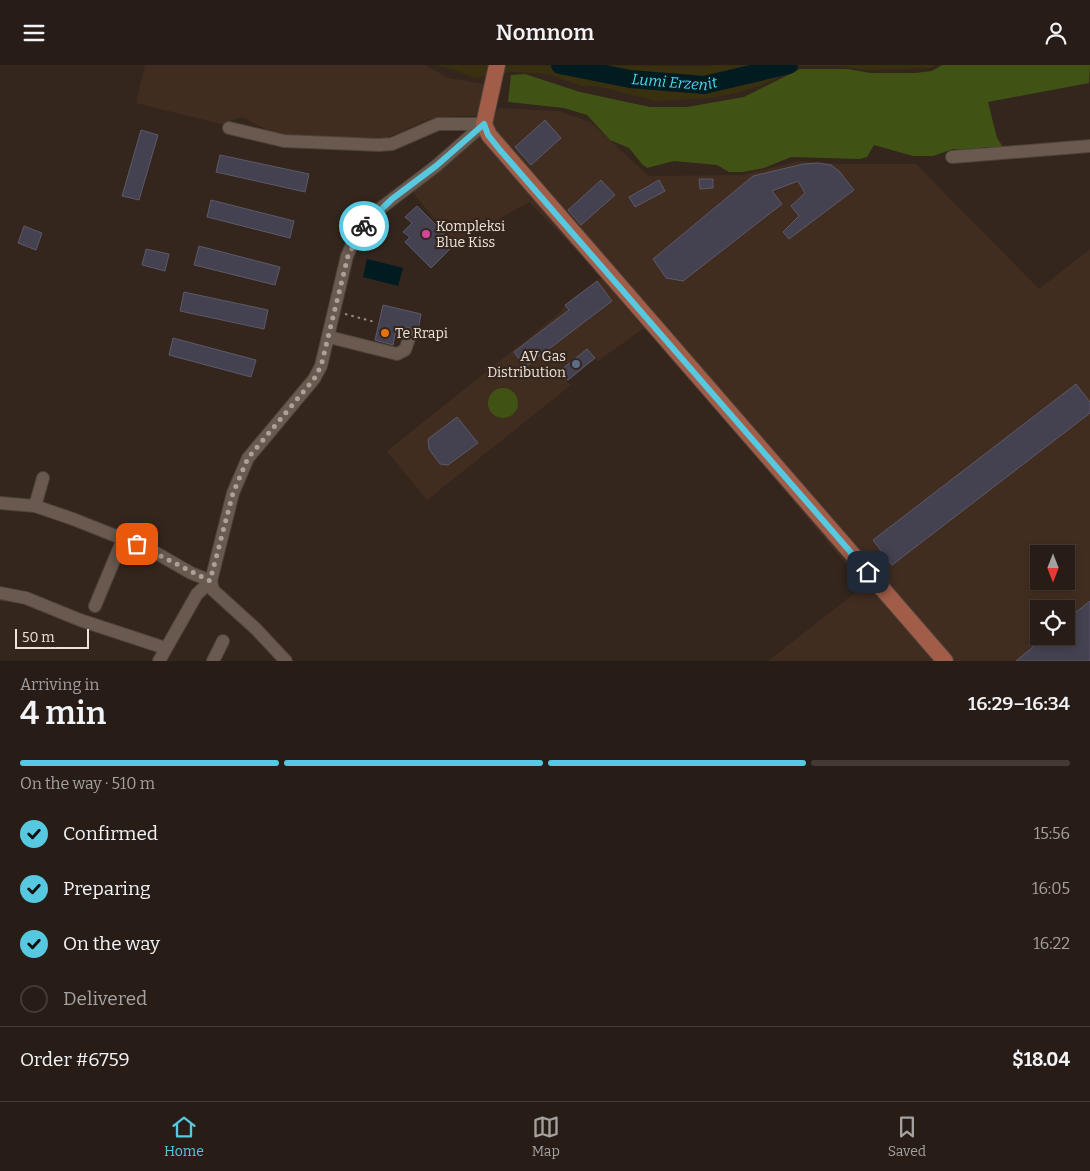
<!DOCTYPE html>
<meta charset="utf-8">
<style>
:root{--surface:#271c16;--page:#2f251f;--text:#f1f3f6;--muted:#a4a1a1;--line:#433a35;--accent:#56c9e0}
body{margin:0;font-family:Bitter,serif;background:var(--page);color:var(--text);height:100vh;display:flex;flex-direction:column;font-size:19px;white-space:nowrap}
*{box-sizing:border-box;margin:0}
p{font-size:16px;color:var(--muted)}
.icon{flex:none;width:28px;height:28px;fill:none;stroke:currentColor;stroke-width:2;stroke-linecap:round;stroke-linejoin:round}
.map{position:relative;height:596px;overflow:hidden}
.panel{display:flex;flex-direction:column;background:var(--surface);flex:1}
.panel>*{flex:none}
.needle{width:32px;rotate:180deg}
.fabs{position:absolute;left:1030px;top:480px;display:grid;gap:10px}
.fabs a{display:grid;place-items:center;width:45px;height:45px;border-radius:0px;background:var(--surface);box-shadow:0 2px 8px #0003,0 0 0 1px var(--line);font-size:25px}
.scale{position:absolute;left:15px;bottom:12px;width:74px;box-sizing:border-box;padding-left:5px;border:2px solid #ede3dd;border-top:0;font-size:14px;line-height:18px;white-space:nowrap;color:#ede3dd;-webkit-text-stroke:4px #34261d;paint-order:stroke}
.pin{position:absolute;display:grid;place-items:center;width:42px;height:42px;color:#fff;margin:-21px;border-radius:10px;box-shadow:0 2px 8px #0006}
.courier{position:absolute;display:grid;place-items:center;width:50px;height:50px;margin:-25px;border:4px solid #56c9e0;border-radius:50%;background:#fff;color:#222;box-shadow:0 1px 6px #0007}
.overview em{font-style:normal;font-weight:600}
.overview div{display:flex;flex-direction:column-reverse}
.overview{display:flex;align-items:center;justify-content:space-between;height:85px;padding:0 20px}
h1{font-size:32px;font-weight:600;line-height:38px}
.bar{display:grid;grid-template-columns:repeat(4,1fr);gap:8px 5px;align-content:center;height:60px;padding:0 20px}
.bar i{height:6px;border-radius:4px;background:var(--line)}
.bar .current{background:var(--accent)}
.bar p{grid-column:span 4}
.line{display:flex;align-items:center;gap:12px;padding:0 20px;border-top:1px solid var(--line)}
.line div{flex:1}
ol{padding:0 20px;list-style:none}
li{display:flex;align-items:center;gap:15px;height:55px}
li p{margin-inline-start:auto}
li .icon{padding:5px;border-radius:50%;background:var(--accent);color:#111;stroke-width:4}
li:last-child{color:var(--muted)}
li i{width:28px;height:28px;border:2px solid var(--line);border-radius:50%}
header{display:flex;justify-content:space-between;align-items:center;height:65px;padding:0 20px;background:var(--surface);font-size:22px;font-weight:600}
.tab-bar{display:flex;justify-content:space-around;align-items:center;height:70px;border-top:1px solid var(--line);background:var(--surface);font-size:14px;color:var(--muted)}
.tab-bar a{display:grid;justify-items:center;gap:2px}
.tab-bar .current{color:var(--accent)}
.map>svg:first-child{display:block}
.built{fill:#412d20;fill-rule:evenodd}
.green{fill:#405315}
.sand{fill:#393010}
.water{fill:#001c21}
.lines{fill:none;stroke-linecap:round;stroke-linejoin:round}
.river{stroke:#001c21;stroke-width:18}
.building{fill:#444150;stroke:#5c596a}
.minor-casing{stroke:#4d423a;stroke-width:14}
.major-casing{stroke:#4d423a;stroke-width:18}
.path{stroke:#968a83;stroke-width:2;stroke-dasharray:2.5 4;stroke-linecap:butt}
.minor{stroke:#69594f;stroke-width:12}
.major{stroke:#a15d47;stroke-width:16}
.done{stroke:#aca19a;stroke-width:5;stroke-dasharray:0 9}
.route{stroke:#56c9e0;stroke-width:6}
.hotel-dot{fill:#d1479c;stroke:#34261d;stroke-width:2}
.food-dot{fill:#e8710a;stroke:#34261d;stroke-width:2}
.service-dot{fill:#5c6f8a;stroke:#34261d;stroke-width:2}
.labels{text-anchor:middle;dominant-baseline:central;stroke-width:4.5;stroke-linejoin:round;paint-order:stroke}
.poi-label{font-size:14px;fill:#ede3dd;stroke:#34261d;text-anchor:start}
.water-label{font-size:15px;font-style:italic;fill:#49dbf3;stroke:#34261d}
</style>
<header><svg class="icon" aria-label="menu" viewBox="0 0 24 24"><path d="M4 6h16M4 12h16M4 18h16"/></svg>Nomnom<svg class="icon" aria-label="person" viewBox="0 0 24 24"><circle cx="12" cy="8" r="4"/><path d="M4 21q1-7 8-7t8 7"/></svg></header>
<div class="map">
<svg width="1090" height="596" viewBox="0 0 1090 596">
<rect width="100%" height="100%" fill="#34261d"/>
<path class="built" d="M145,0H426L448,13L484,19L479,41L480,51H455L429,54L386,73L317,72L276,69L241,52L221,59L136,38Z
M499,43L559,46L590,57L649,111L743,110L799,96L840,99H916L1039,224L1090,184V596H768L864,521L696,319L600,209L529,137L455,179L410,124L477,72ZM1039,489H1066V516H1039ZM1039,544H1066V571H1039Z
M601,213L644,263L598,296L594,293L568,315L567,317L571,320L427,435L387,386L561,247L565,240Z"/>
<path class="green" d="M942,0H1090L1089,18L988,37L997,73L1003,82H984L973,86L953,84L933,91H913L874,80L867,92L860,94L791,92L764,103L743,107H729L717,100L674,96L647,103L642,99L629,83L610,75L587,50L564,43L508,37L511,10L525,9L580,27L650,42H687L744,32L800,4H848L870,8H915L932,6Z
M488 338a15 15 0 1 1 30 0a15 15 0 1 1-30 0Z"/>
<path class="sand" d="M433,0L708,1L713,0H936L930,3L867,5L838,1H800L763,20L737,28L710,33L656,36L596,21H582L548,9L511,7L474,13L455,5Z"/>
<path class="water" d="M367,194L403,203L398,221L363,212Z"/>
<g class="lines">
<path class="river" id="s1" d="M560,0L630,14L704,20L789,0"/>
</g>
<path class="building" d="M545,55L561,73L531,100L515,82Z
M141,65L158,70L139,135L122,131Z
M220,90L309,109L305,127L216,107Z
M818,98L831,100L839,106L854,125L789,174L783,167L799,151L791,141L805,128L798,116L772,126L782,139L683,216L666,213L653,194L753,111L803,99Z
M699,114H713V123L700,124Z
M601,115L615,130L581,160L568,145Z
M659,115L665,126L635,142L629,132Z
M211,135L294,156L290,173L207,152Z
M417,141L455,179L431,203L405,177L410,172L403,167L412,158L405,152Z
M24,161L42,168L36,185L18,178Z
M199,181L280,202L275,220L194,200Z
M146,184L169,189L165,206L142,200Z
M597,216L612,236L525,302L514,287L569,245L565,240Z
M184,227L268,245L264,264L180,246Z
M383,240L421,249L418,265L397,260L393,280L375,275Z
M173,273L256,295L251,312L169,290Z
M587,284L595,293L568,315L561,305Z
M1076,319L1090,337V348L892,500L873,475Z
M457,352L478,378L448,400L440,399L429,384L428,374Z
M1090,536V596H1016L1046,571H1066V555Z"/>
<g class="lines">
<defs>
<path id="minor" d="M229,63L284,76L379,80L392,79L438,59H484
M952,92L1090,81
M329,272L397,289L405,285L410,271
M0,438L35,441L73,454L151,485L191,508L211,516
M35,441L43,413
M0,528L26,533L80,555L165,583
M95,541L123,474
M159,596L197,529L211,516
M213,596L223,576
M286,596L256,564L213,525L211,516L233,428L248,393L314,314L321,301L347,191L356,171L377,146L436,101L484,59"/>
<path id="major" d="M497,0L484,59L489,70L945,596"/>
</defs>
<use href="#minor" class="minor-casing"/>
<use href="#major" class="major-casing"/>
<path class="path" d="M345,249L375,257"/>
<use href="#minor" class="minor"/>
<use href="#major" class="major"/>
</g>
<g class="lines">
<path class="done" d="M137,479L210,516L233,428L248,393L314,314L321,301L348,191L364,161"/>
<path class="route" d="M364,161L392,134L436,101L484,59L488,70L500,85L868,507"/>
</g>
<circle class="hotel-dot" cx="426" cy="169" r="5"/>
<circle class="food-dot" cx="385" cy="268" r="5"/>
<circle class="service-dot" cx="576" cy="299" r="5"/>
<g class="labels">
<g class="poi-label">
<text x="436" y="161">Kompleksi<tspan x="436" dy="16">Blue Kiss</tspan></text>
<text x="395" y="268">Te Rrapi</text>
<text x="566" y="291" text-anchor="end">AV Gas<tspan x="566" dy="16">Distribution</tspan></text>
</g>
<g class="water-label">
<text stroke="none"><textPath href="#s1" startOffset="116">Lumi Erzenit</textPath></text>
</g>
</g>
</svg>
<div class="fabs">
<a><svg class="needle" viewBox="-14 -14 28 28"><path d="M0-13l5 13h-10z" fill="#e53935"/><path d="M0 13l5-13h-10z" fill="#a4a1a1"/></svg></a>
<a><svg class="icon" aria-label="locate" viewBox="0 0 24 24"><circle cx="12" cy="12" r="6"/><path d="M12 2v4M12 18v4M2 12h4M18 12h4"/></svg></a>
</div>
<div class="scale">50 m</div>
<div class="pin" style="left:137px;top:479px;background:#ea580c"><svg class="icon" aria-label="bag" viewBox="0 0 24 24"><path d="M5 8h14l-1 12H6zM9 8a3 3 0 0 1 6 0"/></svg></div>
<div class="pin" style="left:868px;top:507px;background:#1f2937"><svg class="icon" aria-label="home" viewBox="0 0 24 24"><path d="M3 11l9-7 9 7M6 9v11h12V9"/></svg></div>
<div class="courier" style="left:364px;top:161px"><svg class="icon" aria-label="bike" viewBox="0 0 24 24"><circle cx="6" cy="16" r="4"/><circle cx="18" cy="16" r="4"/><path d="M6 16l4-8h5l3 8M10 8l3 8H6M13 5h3"/></svg></div>
</div>
<section class="panel">
<div class="overview"><div><h1>4 min</h1><p>Arriving in</p></div><em>16:29–16:34</em></div>
<div class="bar"><i class="current"></i><i class="current"></i><i class="current"></i><i></i><p>On the way · 510 m</p></div>
<ol>
<li><svg class="icon" aria-label="check" viewBox="0 0 24 24"><path d="M5 12l5 5 9-10"/></svg>Confirmed<p>15:56</p></li>
<li><svg class="icon" aria-label="check" viewBox="0 0 24 24"><path d="M5 12l5 5 9-10"/></svg>Preparing<p>16:05</p></li>
<li><svg class="icon" aria-label="check" viewBox="0 0 24 24"><path d="M5 12l5 5 9-10"/></svg>On the way<p>16:22</p></li>
<li><i></i>Delivered</li>
</ol>
<div class="line" style="height:65px"><div>Order #6759</div><b>$18.04</b></div>
</section>
<nav class="tab-bar">
<a class="current"><svg class="icon" aria-label="home" viewBox="0 0 24 24"><path d="M3 11l9-7 9 7M6 9v11h12V9"/></svg>Home</a>
<a><svg class="icon" aria-label="map" viewBox="0 0 24 24"><path d="M3 6l6-2 6 2 6-2v14l-6 2-6-2-6 2zM9 4v14M15 6v14"/></svg>Map</a>
<a><svg class="icon" aria-label="saved" viewBox="0 0 24 24"><path d="M7 4h10v16l-5-4-5 4z"/></svg>Saved</a>
</nav>
